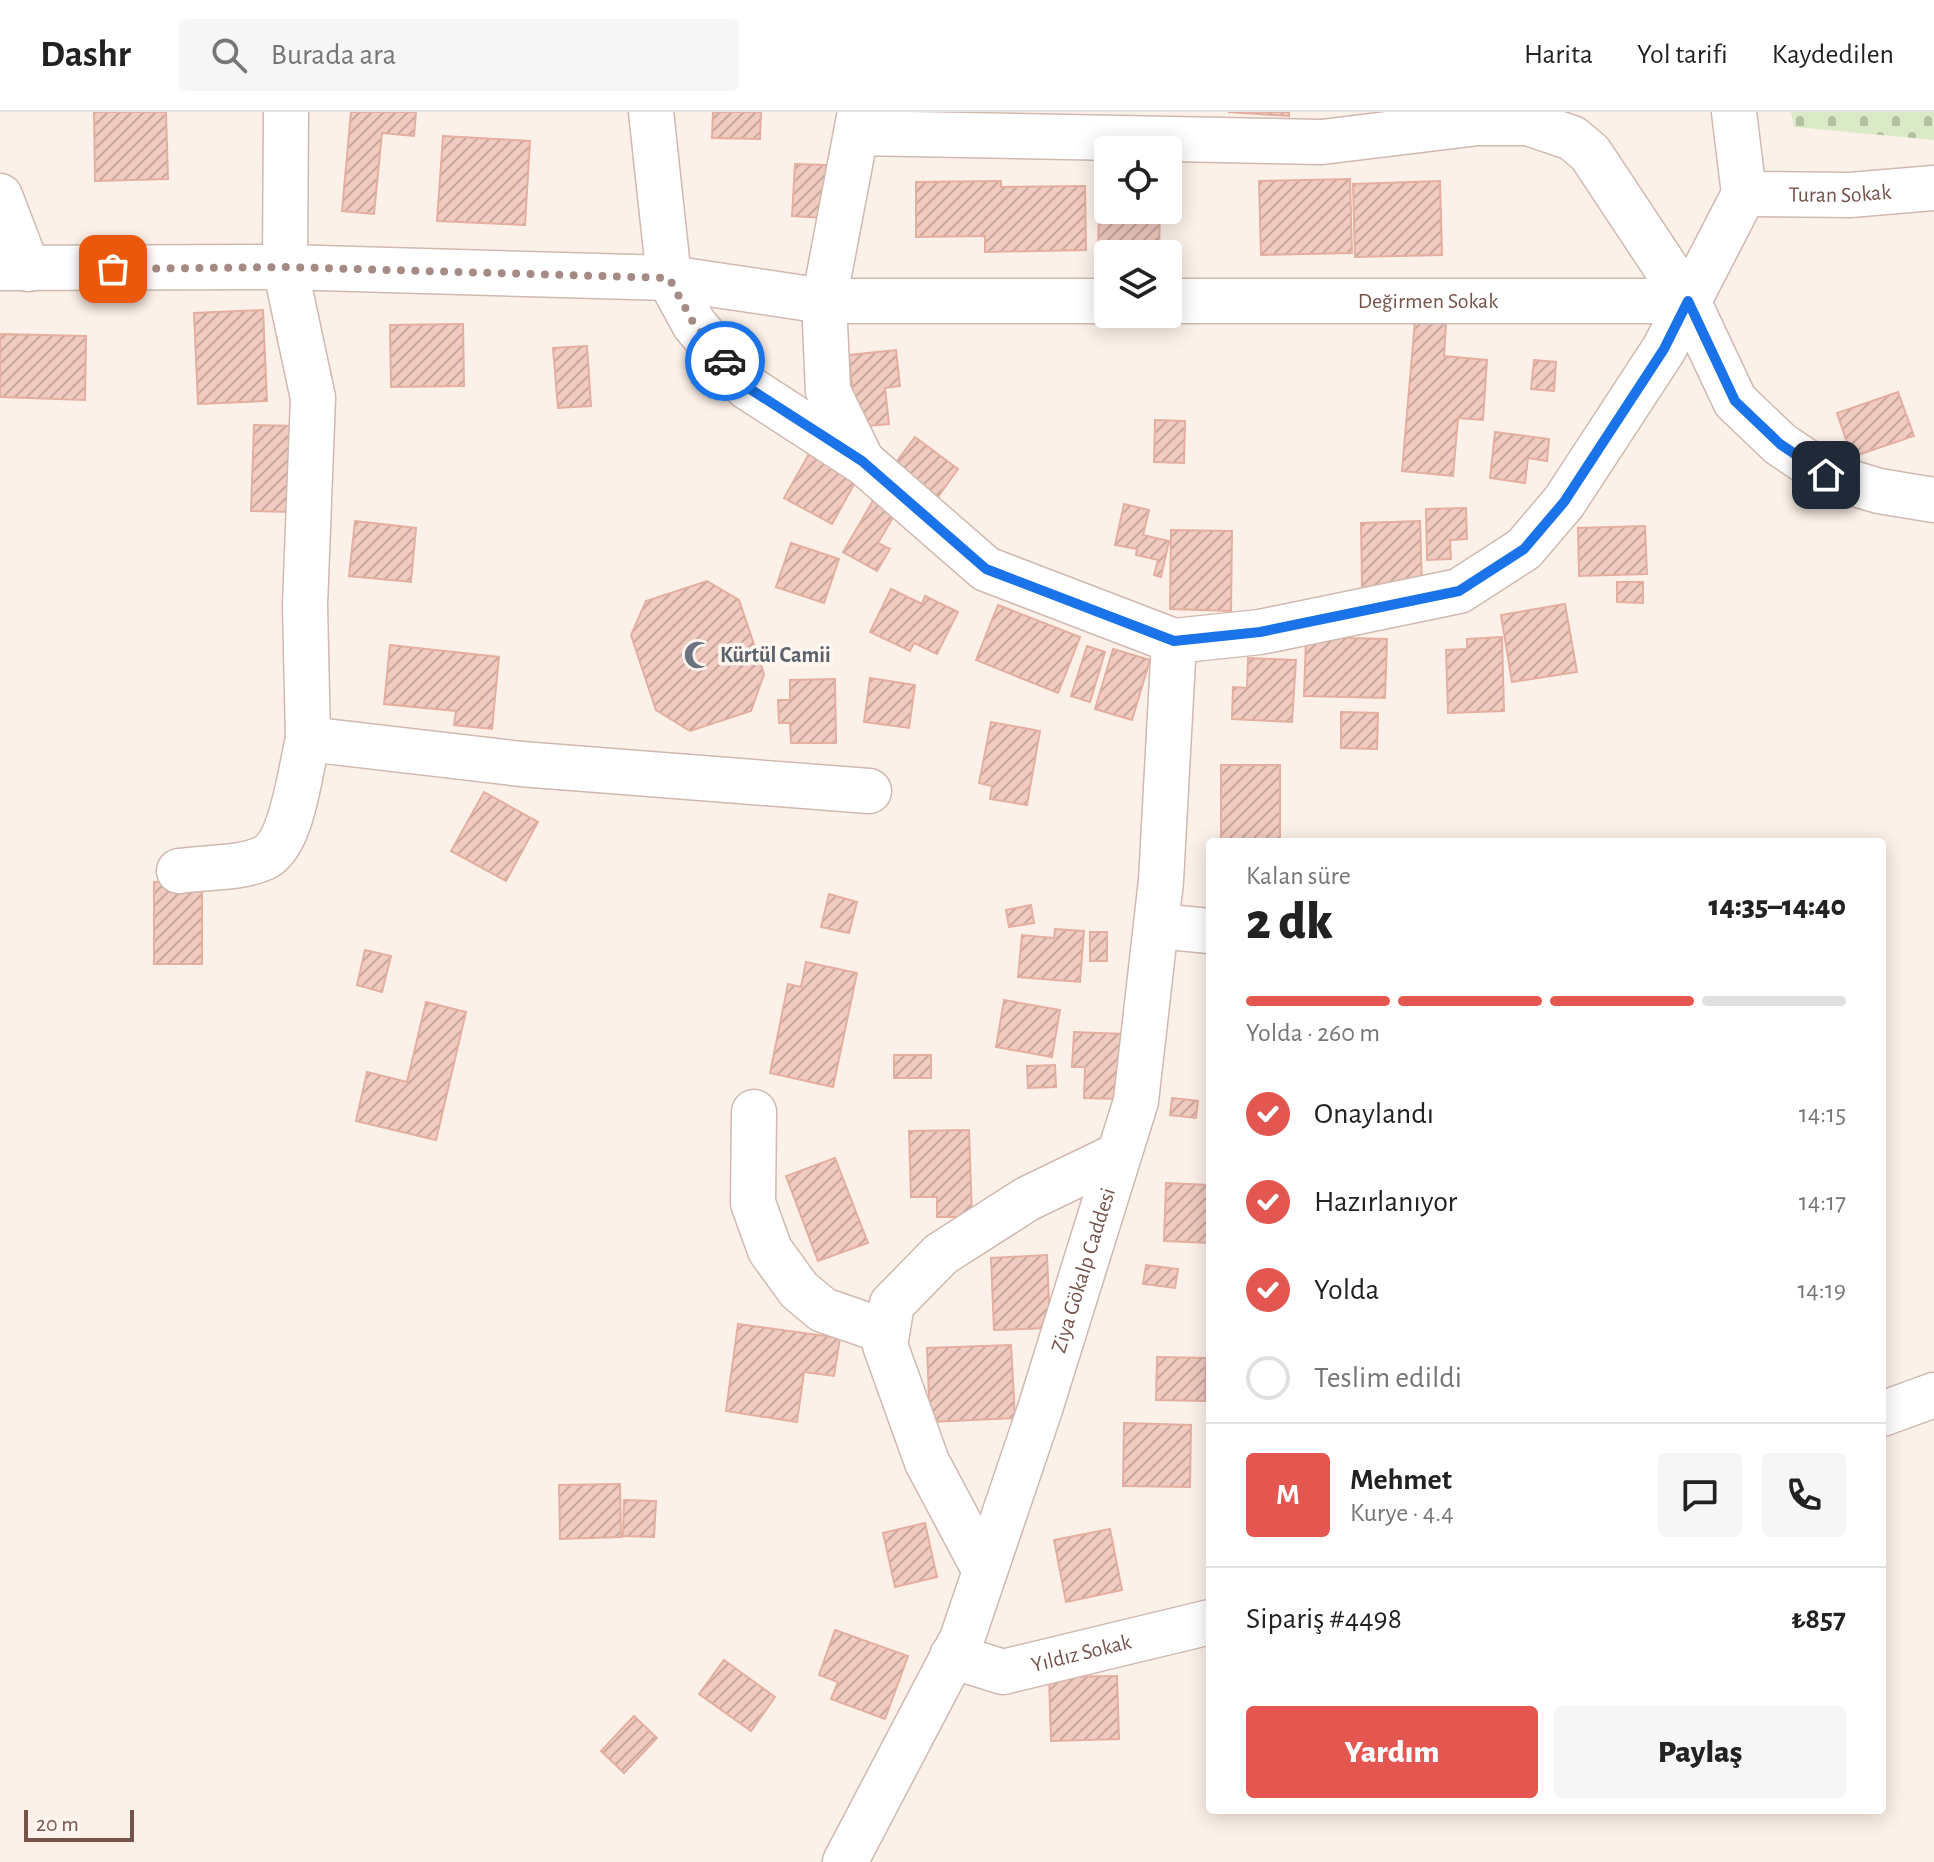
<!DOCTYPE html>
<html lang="tr">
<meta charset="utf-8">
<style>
:root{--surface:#fff;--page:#f6f6f6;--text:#222;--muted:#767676;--line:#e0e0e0;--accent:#e45750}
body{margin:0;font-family:"Alegreya Sans",sans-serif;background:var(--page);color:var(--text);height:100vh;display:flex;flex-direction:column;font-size:30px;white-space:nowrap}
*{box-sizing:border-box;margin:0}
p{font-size:26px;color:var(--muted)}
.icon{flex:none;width:44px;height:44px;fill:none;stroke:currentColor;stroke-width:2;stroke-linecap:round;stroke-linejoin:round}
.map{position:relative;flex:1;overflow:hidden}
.side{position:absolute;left:1206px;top:726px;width:680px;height:976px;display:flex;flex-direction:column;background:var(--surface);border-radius:8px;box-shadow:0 4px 20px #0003}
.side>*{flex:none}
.buttons{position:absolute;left:1094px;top:24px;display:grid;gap:16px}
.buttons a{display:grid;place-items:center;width:88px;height:88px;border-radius:8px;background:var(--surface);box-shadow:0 4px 20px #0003;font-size:40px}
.scale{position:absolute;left:24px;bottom:20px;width:110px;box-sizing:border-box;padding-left:8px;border:4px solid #76544c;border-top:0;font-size:22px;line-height:28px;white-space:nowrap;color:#76544c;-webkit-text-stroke:6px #fff6ef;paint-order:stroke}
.pin{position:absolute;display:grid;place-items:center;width:68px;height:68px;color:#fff;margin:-34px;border-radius:16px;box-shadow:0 4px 12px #0006}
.courier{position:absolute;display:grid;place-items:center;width:80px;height:80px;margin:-40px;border:6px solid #1a73e8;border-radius:50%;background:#fff;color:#222;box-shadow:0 2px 10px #0007}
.overview em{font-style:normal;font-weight:800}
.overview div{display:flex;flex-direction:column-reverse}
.overview{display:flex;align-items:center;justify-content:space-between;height:136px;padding:0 40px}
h1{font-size:52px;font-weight:800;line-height:60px}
.bar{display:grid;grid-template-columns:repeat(4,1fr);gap:12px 8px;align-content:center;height:96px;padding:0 40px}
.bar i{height:10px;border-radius:6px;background:var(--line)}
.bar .current{background:var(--accent)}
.bar p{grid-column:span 4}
.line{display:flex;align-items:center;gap:20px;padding:0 40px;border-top:2px solid var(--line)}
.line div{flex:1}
.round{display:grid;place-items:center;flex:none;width:84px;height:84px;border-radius:8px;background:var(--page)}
ol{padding:0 40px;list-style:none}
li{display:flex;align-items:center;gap:24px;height:88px}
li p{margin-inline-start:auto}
li .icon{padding:8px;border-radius:50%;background:var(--accent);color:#fff;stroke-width:4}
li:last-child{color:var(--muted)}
li i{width:44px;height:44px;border:4px solid var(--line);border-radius:50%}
.primary-button{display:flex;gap:16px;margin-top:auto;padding:16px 40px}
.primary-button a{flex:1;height:92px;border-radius:8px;background:var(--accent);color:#fff;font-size:32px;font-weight:800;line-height:92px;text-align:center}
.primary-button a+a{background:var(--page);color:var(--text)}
header{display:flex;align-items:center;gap:48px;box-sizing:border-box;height:112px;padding:0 40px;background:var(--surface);border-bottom:2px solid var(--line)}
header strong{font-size:38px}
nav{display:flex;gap:44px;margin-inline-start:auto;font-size:28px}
.search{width:560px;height:72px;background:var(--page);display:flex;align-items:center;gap:20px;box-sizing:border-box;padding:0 28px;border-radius:8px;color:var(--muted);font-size:30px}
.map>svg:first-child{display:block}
.cemetery{fill:url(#cemetery-stones)}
.building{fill:url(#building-hatch);stroke:#e4afa1;stroke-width:2}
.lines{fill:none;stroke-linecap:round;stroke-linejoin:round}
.minor-casing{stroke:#d0b9b0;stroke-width:47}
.minor{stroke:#fff;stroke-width:44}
.done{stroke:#a58b83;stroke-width:8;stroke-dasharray:0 14.4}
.route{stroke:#1a73e8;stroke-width:10}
.labels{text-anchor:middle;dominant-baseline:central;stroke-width:7;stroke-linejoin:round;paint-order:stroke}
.street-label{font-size:22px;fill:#76544c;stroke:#fff6ef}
.worship-label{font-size:22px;font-weight:bold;fill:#5b616d;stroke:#fff6ef;text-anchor:start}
</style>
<header>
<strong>Dashr</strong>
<div class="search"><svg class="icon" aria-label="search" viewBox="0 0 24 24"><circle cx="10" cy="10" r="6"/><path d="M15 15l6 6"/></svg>Burada ara</div>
<nav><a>Harita</a><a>Yol tarifi</a><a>Kaydedilen</a></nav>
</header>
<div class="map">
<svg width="1934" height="1750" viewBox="0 0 1934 1750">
<defs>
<pattern id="cemetery-stones" width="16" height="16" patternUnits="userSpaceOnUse" patternTransform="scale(2)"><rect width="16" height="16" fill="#dbeac6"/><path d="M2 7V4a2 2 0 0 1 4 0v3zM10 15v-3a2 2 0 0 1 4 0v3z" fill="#b6c0a3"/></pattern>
<pattern id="building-hatch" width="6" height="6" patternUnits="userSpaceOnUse" patternTransform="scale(2)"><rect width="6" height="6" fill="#f1cbc0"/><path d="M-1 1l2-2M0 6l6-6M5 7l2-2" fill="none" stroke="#c8a79e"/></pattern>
</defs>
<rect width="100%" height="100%" fill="#fcf1e8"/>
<path class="cemetery" d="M1791,0H1934V28L1794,15Z"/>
<path class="building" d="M94,0H166L168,67L95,69Z
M351,0H416L414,24L382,21L374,102L342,99Z
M713,0H761L760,27L712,26Z
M1228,0H1289V4Z
M443,24L530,29L525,113L437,109Z
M795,52L826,53L824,106L792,104Z
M1350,67L1352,141L1261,143L1259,69Z
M1001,69V75L1085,74L1086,138L985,140V124L916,125V70Z
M1100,69H1108V98H1160L1159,139L1098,137Z
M1440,69L1442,143L1355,145L1353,72Z
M263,198L267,289L198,292L194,201Z
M1415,209L1446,212L1444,244L1487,248L1483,308L1458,306L1453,364L1402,359Z
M463,212L464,274L391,275L390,213Z
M0,222L86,224L85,288L0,285Z
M587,234L591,294L558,296L553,236Z
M896,238L900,274L885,276L889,312L856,315L849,243Z
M1534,248L1556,250L1554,279L1531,277Z
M1898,280L1914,324L1852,345L1837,301Z
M1155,308L1185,309L1184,351L1154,350Z
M254,313L294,314L291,400L251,399Z
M1495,320L1549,327L1547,349L1528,346L1525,371L1490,366Z
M915,325L958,357L935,389L891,357Z
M810,340L857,367L832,412L784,386Z
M874,387L896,400L878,431L890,437L877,459L843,440Z
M1124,392L1149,398L1143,423L1169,429L1161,465L1154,463L1158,448L1136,443L1137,437L1115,433Z
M1466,396L1467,427L1450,428L1451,447L1427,448L1426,397Z
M355,409L416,416L411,470L349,464Z
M1420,409L1422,474L1362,476L1361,411Z
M1645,414L1647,462L1579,464L1578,416Z
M1171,418L1232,419L1231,499L1170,497Z
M791,431L839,447L824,491L776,475Z
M707,469L739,488L764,562L751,599L690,619L656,598L631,523L646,489Z
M1617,470H1643V491L1617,490Z
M891,477L922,492L925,484L958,500L937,542L914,531L910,539L870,520Z
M1565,492L1577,560L1512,570L1501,503Z
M998,493L1080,525L1058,581L976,548Z
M1306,525L1387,527L1385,586L1304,584Z
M1502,525L1504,599L1448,601L1446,538L1467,537V527Z
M390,533L499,545L492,617L454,613L456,599L384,592Z
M1087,534L1105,540L1090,590L1071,584Z
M1113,537L1150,548L1132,608L1095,597Z
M1248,546L1296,548L1292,610L1232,607L1233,575L1247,576Z
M870,566L915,573L909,616L864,610Z
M835,567L836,631H791L790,611H779L778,588H790V568Z
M1341,600L1378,601L1377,637L1341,636Z
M991,610L1040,619L1027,693L990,687L992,674L979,671Z
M1221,653H1280V730H1221Z
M484,680L538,710L506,769L451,739Z
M154,770H202V852H154Z
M829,782L857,790L849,821L821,815Z
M1031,793L1034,811L1009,815L1006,798Z
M1055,817L1084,819L1080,870L1018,865L1022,823L1054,826Z
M1090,820H1107V849H1090Z
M365,838L391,844L382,880L357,873Z
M806,850L857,861L833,975L770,961L788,872L801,875Z
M1004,888L1060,898L1052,945L996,935Z
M426,890L466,900L436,1028L356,1009L367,960L407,970Z
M1074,920L1125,922L1122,987L1084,986L1085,955H1072Z
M894,943H931V966H894Z
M1055,953L1056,975L1028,976L1027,954Z
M1172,986L1198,989L1196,1006L1170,1003Z
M969,1018L972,1105H937V1085H911L909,1019Z
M835,1046L868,1131L818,1149L786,1064Z
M1166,1071L1210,1073V1131L1164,1129Z
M1047,1143L1050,1216L994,1218L991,1146Z
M1146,1153L1178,1157L1175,1176L1143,1172Z
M738,1212L840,1226L834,1264L804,1260L797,1310L726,1299Z
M1011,1233L1015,1306L930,1310L927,1236Z
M1157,1245L1206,1246L1205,1289L1156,1288Z
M1124,1311L1191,1313L1190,1375L1123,1374Z
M620,1372L621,1425L560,1427L559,1373Z
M624,1388L656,1389L654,1425L623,1424Z
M925,1411L937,1465L895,1475L883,1421Z
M1110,1417L1122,1478L1066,1490L1054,1428Z
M835,1518L908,1544L885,1607L831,1587L838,1570L819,1563Z
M724,1548L775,1585L751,1619L699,1582Z
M1117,1564L1119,1627L1051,1629L1049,1565Z
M634,1604L657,1626L624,1661L601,1639Z"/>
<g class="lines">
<defs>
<g id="minor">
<path d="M286,0L285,155L313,286L305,493L308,627L521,652L869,679"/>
<path d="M651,0L669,166L694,212L747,275L861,349"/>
<path d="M860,0L824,189L828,279L862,349L986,457L1174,529L1260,520L1459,479L1524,437L1564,390L1664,237L1744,82L1734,0"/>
<path d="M857,21L1322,30L1478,11H1528L1572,26L1590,41L1688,189L1735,289L1780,332L1826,363L1879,379L1934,388"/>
<path id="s1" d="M1744,82L1850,83L1934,76"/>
<path d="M0,84L28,157"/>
<path d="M0,156L285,155L669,166L824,189H1108"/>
<path id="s2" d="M1168,189H1688"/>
<path d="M179,759C205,755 240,757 264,746C293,732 300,658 308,627"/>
<path d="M1157,814L1210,819"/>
<path d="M754,1000L753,1091L770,1138L799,1178L823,1198L887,1220"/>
<path d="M1882,1302L1934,1283"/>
<path d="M985,1459L927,1350L885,1233L892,1192L941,1142L1027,1087L1118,1043"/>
<path id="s3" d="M952,1544L1003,1560L1210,1510"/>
<path id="s4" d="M845,1750L962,1527L1040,1297L1136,989L1161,769L1174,529"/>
</g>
</defs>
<use href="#minor" class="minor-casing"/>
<use href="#minor" class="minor"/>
</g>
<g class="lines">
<path class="done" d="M113,157L285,155L669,166L694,212L725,249"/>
<path class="route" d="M725,249L747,275L862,349L986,457L1174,529L1260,520L1459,479L1524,437L1564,390L1664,237L1688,189L1735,289L1780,332L1826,363"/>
</g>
<defs>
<symbol id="mosque-bare" viewBox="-9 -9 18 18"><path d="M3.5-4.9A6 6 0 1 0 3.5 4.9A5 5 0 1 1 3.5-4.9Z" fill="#6b7280" stroke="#fff6ef" stroke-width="2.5" paint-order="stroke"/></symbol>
</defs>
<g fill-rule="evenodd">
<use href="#mosque-bare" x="678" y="523" width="40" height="40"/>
</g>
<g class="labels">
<g class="street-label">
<text stroke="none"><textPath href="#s1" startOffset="96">Turan Sokak</textPath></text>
<text stroke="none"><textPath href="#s2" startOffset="260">Değirmen Sokak</textPath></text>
<text stroke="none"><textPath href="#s4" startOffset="640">Ziya Gökalp Caddesi</textPath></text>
<text stroke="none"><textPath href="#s3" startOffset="134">Yıldız Sokak</textPath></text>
</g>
<g class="worship-label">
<text x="720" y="543">Kürtül Camii</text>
</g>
</g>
</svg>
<div class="buttons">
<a><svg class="icon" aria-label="locate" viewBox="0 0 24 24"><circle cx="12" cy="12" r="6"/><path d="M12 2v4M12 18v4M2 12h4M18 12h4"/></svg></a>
<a><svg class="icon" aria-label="layers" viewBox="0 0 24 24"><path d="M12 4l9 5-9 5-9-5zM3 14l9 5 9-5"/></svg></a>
</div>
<div class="scale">20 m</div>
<div class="pin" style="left:113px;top:157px;background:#ea580c"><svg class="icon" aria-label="bag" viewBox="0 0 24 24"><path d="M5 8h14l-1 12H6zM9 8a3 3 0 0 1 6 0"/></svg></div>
<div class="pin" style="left:1826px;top:363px;background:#1f2937"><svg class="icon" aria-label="home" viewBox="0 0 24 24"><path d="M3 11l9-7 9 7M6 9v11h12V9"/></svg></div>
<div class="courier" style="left:725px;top:249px"><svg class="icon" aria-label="car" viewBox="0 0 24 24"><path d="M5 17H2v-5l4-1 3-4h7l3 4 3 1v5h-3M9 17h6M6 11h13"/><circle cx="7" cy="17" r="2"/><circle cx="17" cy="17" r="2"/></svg></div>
<section class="side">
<div class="overview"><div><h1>2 dk</h1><p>Kalan süre</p></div><em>14:35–14:40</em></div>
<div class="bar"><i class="current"></i><i class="current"></i><i class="current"></i><i></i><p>Yolda · 260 m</p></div>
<ol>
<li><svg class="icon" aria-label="check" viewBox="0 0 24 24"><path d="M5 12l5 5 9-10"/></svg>Onaylandı<p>14:15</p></li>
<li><svg class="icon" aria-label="check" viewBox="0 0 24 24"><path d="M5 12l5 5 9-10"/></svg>Hazırlanıyor<p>14:17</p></li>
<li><svg class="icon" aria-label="check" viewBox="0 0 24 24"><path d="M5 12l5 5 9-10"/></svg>Yolda<p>14:19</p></li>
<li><i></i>Teslim edildi</li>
</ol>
<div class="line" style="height:144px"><b class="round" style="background:var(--accent);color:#fff">M</b><div><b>Mehmet</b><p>Kurye · 4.4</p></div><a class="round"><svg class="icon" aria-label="chat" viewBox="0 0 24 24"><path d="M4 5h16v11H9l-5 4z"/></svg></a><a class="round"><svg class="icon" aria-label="phone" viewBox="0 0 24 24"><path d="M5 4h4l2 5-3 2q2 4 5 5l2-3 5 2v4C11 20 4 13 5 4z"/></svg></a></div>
<div class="line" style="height:104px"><div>Sipariş #4498</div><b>₺857</b></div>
<div class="primary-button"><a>Yardım</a><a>Paylaş</a></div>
</section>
</div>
